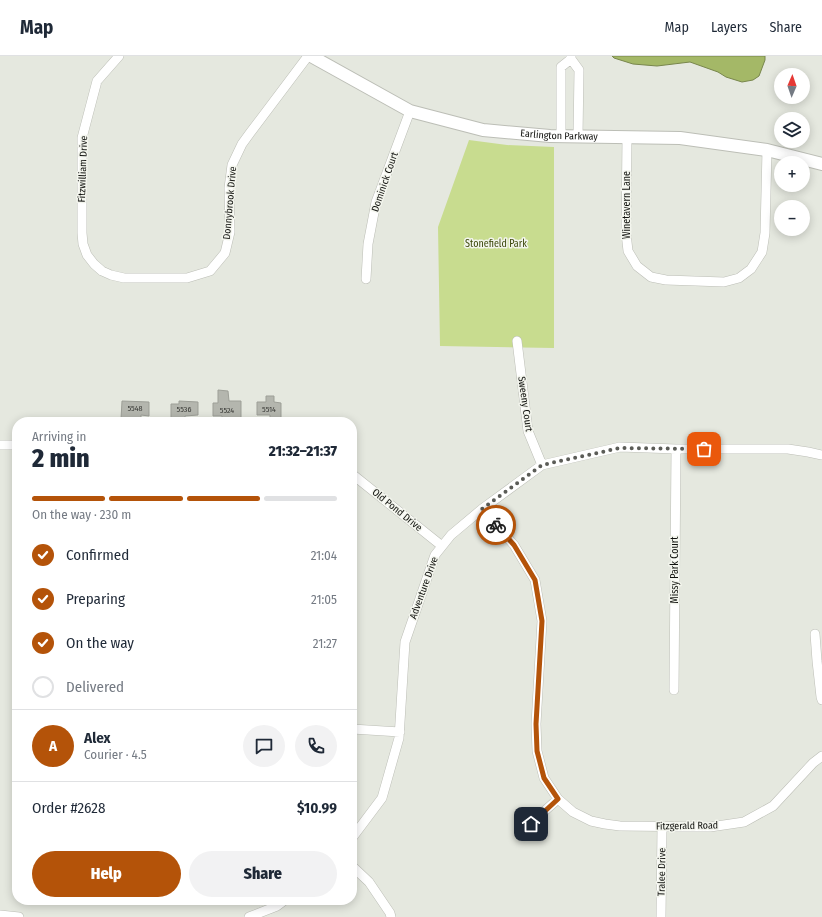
<!DOCTYPE html>
<meta charset="utf-8">
<style>
:root{--surface:#fff;--page:#f2f2f3;--text:#1f2937;--muted:#747a83;--line:#e0e1e3;--accent:#b45309}
body{margin:0;font-family:"Fira Sans Condensed",sans-serif;background:var(--page);color:var(--text);height:100vh;display:flex;flex-direction:column;font-size:15px;white-space:nowrap}
*{box-sizing:border-box;margin:0}
p{font-size:13px;color:var(--muted)}
.icon{flex:none;width:22px;height:22px;fill:none;stroke:currentColor;stroke-width:2;stroke-linecap:round;stroke-linejoin:round}
.map{position:relative;flex:1;overflow:hidden}
.side{position:absolute;left:12px;top:361px;width:345px;height:488px;display:flex;flex-direction:column;background:var(--surface);border-radius:16px;box-shadow:0 2px 10px #0003}
.side>*{flex:none}
.needle{width:26px;rotate:2deg}
.buttons{position:absolute;left:774px;top:12px;display:grid;gap:8px}
.buttons a{display:grid;place-items:center;width:36px;height:36px;border-radius:50%;background:var(--surface);box-shadow:0 2px 10px #0003;font-size:20px}
.pin{position:absolute;display:grid;place-items:center;width:34px;height:34px;color:#fff;margin:-17px;border-radius:8px;box-shadow:0 2px 6px #0006}
.courier{position:absolute;display:grid;place-items:center;width:40px;height:40px;margin:-20px;border:3px solid #b45309;border-radius:50%;background:#fff;color:#222;box-shadow:0 1px 5px #0007}
.headline em{font-style:normal;font-weight:800}
.headline div{display:flex;flex-direction:column-reverse}
.headline{display:flex;align-items:center;justify-content:space-between;height:68px;padding:0 20px}
h1{font-size:26px;font-weight:800;line-height:30px}
.bar{display:grid;grid-template-columns:repeat(4,1fr);gap:6px 4px;align-content:center;height:48px;padding:0 20px}
.bar i{height:5px;border-radius:3px;background:var(--line)}
.bar .selected{background:var(--accent)}
.bar p{grid-column:span 4}
.line{display:flex;align-items:center;gap:10px;padding:0 20px;border-top:1px solid var(--line)}
.line div{flex:1}
.round{display:grid;place-items:center;flex:none;width:42px;height:42px;border-radius:21px;background:var(--page)}
ol{padding:0 20px;list-style:none}
li{display:flex;align-items:center;gap:12px;height:44px}
li p{margin-inline-start:auto}
li .icon{padding:4px;border-radius:50%;background:var(--accent);color:#fff;stroke-width:4}
li:last-child{color:var(--muted)}
li i{width:22px;height:22px;border:2px solid var(--line);border-radius:50%}
.button{display:flex;gap:8px;margin-top:auto;padding:8px 20px}
.button a{flex:1;height:46px;border-radius:24px;background:var(--accent);color:#fff;font-size:16px;font-weight:800;line-height:46px;text-align:center}
.button a+a{background:var(--page);color:var(--text)}
header{display:flex;align-items:center;gap:24px;box-sizing:border-box;height:56px;padding:0 20px;background:var(--surface);border-bottom:1px solid var(--line)}
header strong{font-size:19px}
nav{display:flex;gap:22px;margin-inline-start:auto;font-size:14px}
.map>svg:first-child{display:block}
.green{fill:#c8dc8f}
.water{fill:#a4b867;stroke:#78864c}
.building{fill:#b4b6ae;stroke:#9d9f97}
.lines{fill:none;stroke-linecap:round;stroke-linejoin:round}
.minor-casing{stroke:#bcbeb6;stroke-width:10}
.tertiary-casing{stroke:#bcbeb6;stroke-width:14}
.minor{stroke:#fff;stroke-width:9}
.tertiary{stroke:#fff;stroke-width:12}
.done{stroke:#5b5c57;stroke-width:4;stroke-dasharray:0 7.2}
.route{stroke:#b45309;stroke-width:5}
.labels{text-anchor:middle;dominant-baseline:central;stroke-width:3;stroke-linejoin:round;paint-order:stroke}
.number-label{font-size:8px;fill:#393a36}
.street-label{font-size:10px;fill:#10110e;stroke:#f3f5ed}
.park-label{font-size:10px;fill:#3b4709;stroke:#f3f5ed}
</style>
<header>
<strong>Map</strong>
<nav><a>Map</a><a>Layers</a><a>Share</a></nav>
</header>
<div class="map">
<svg width="822" height="861" viewBox="0 0 822 861">
<rect width="100%" height="100%" fill="#e5e8df"/>
<path class="green" d="M469,84L507,89L554,91V292L440,290L438,171Z"/>
<path class="water" d="M612,0H765V4L759,20L753,24L742,26L726,21L718,16L690,6L657,10L633,8L614,2Z"/>
<path class="building" d="M218,334L228,335L229,345H241V363H227L223,364L222,362V360H213V347H218Z
M266,340H274V346L281,347V363H270V359H257V346H266Z
M122,345L149,346V360L141,359V362L137,363H121Z
M179,345L198,346V359L185,360V362H171V348H179Z"/>
<g class="lines">
<defs>
<path id="minor" d="M119,0L97,25L82,82V177L83,188L87,199L94,208L102,215L111,219L124,222H187L210,215L225,197L230,176L229,132L232,109L242,88L250,77L308,0
M571,0V3L579,14L578,80
M561,80V11L571,3
M627,81L626,177L628,195L637,210L651,221L666,224L724,226L739,222L751,213L762,196L765,177L767,94
M366,223L368,188L376,146L410,55
M517,285L528,375L542,409
M0,389H17
M352,418L442,490
M482,453L514,489L535,524L542,565L536,668L537,695L544,722L558,743L573,756L591,765L605,768L620,770L710,771L744,766L773,750L813,707L822,700
M815,578L817,605L821,641L822,644
M674,634L676,393
M352,673L400,676
M531,767L558,743
M352,782L382,742L399,682L405,586L435,499L451,479L482,453L542,409L620,391L676,393H788L808,396L822,399
M352,810L369,826L390,857L391,861
M0,859L19,861
M249,861L277,850L285,844
M661,861L662,771"/>
<g id="tertiary">
<path id="s1" d="M311,0L410,55L483,74L550,80L680,82L767,94L822,108"/>
</g>
</defs>
<use href="#minor" class="minor-casing"/>
<use href="#tertiary" class="tertiary-casing"/>
<use href="#minor" class="minor"/>
<use href="#tertiary" class="tertiary"/>
</g>
<g class="lines">
<path class="done" d="M496,469L482,453L542,409L620,392L704,393"/>
<path class="route" d="M496,469L514,489L535,524L542,565L536,668L537,695L544,722L558,743L531,768"/>
</g>
<g class="labels">
<g class="number-label">
<text x="135" y="352">5548</text>
<text x="184" y="353">5536</text>
<text x="269" y="353">5514</text>
<text x="227" y="354">5524</text>
</g>
<g class="street-label">
<text stroke="none"><textPath href="#s1" startOffset="265">Earlington Parkway</textPath></text>
<text transform="translate(83 113) rotate(-88)">Fitzwilliam Drive</text>
<text transform="translate(385 126) rotate(-71)">Dominick Court</text>
<text transform="translate(230 147) rotate(-85)">Donnybrook Drive</text>
<text transform="translate(627 149) rotate(-90)">Winetavern Lane</text>
<text transform="translate(525 348) rotate(82)">Sweeny Court</text>
<text transform="translate(397 454) rotate(39)">Old Pond Drive</text>
<text transform="translate(675 514) rotate(-90)">Missy Park Court</text>
<text transform="translate(424 532) rotate(-70)">Adventure Drive</text>
<text transform="translate(687 770) rotate(-1)">Fitzgerald Road</text>
<text transform="translate(662 816) rotate(-89)">Tralee Drive</text>
</g>
<g class="park-label">
<text x="496" y="188">Stonefield Park</text>
</g>
</g>
</svg>
<div class="buttons">
<a><svg class="needle" viewBox="-14 -14 28 28"><path d="M0-13l5 13h-10z" fill="#e53935"/><path d="M0 13l5-13h-10z" fill="#747a83"/></svg></a>
<a><svg class="icon" aria-label="layers" viewBox="0 0 24 24"><path d="M12 4l9 5-9 5-9-5zM3 14l9 5 9-5"/></svg></a>
<a>+</a>
<a>−</a>
</div>
<div class="pin" style="left:704px;top:393px;background:#ea580c"><svg class="icon" aria-label="bag" viewBox="0 0 24 24"><path d="M5 8h14l-1 12H6zM9 8a3 3 0 0 1 6 0"/></svg></div>
<div class="pin" style="left:531px;top:768px;background:#1f2937"><svg class="icon" aria-label="home" viewBox="0 0 24 24"><path d="M3 11l9-7 9 7M6 9v11h12V9"/></svg></div>
<div class="courier" style="left:496px;top:469px"><svg class="icon" aria-label="bike" viewBox="0 0 24 24"><circle cx="6" cy="16" r="4"/><circle cx="18" cy="16" r="4"/><path d="M6 16l4-8h5l3 8M10 8l3 8H6M13 5h3"/></svg></div>
<section class="side">
<div class="headline"><div><h1>2 min</h1><p>Arriving in</p></div><em>21:32–21:37</em></div>
<div class="bar"><i class="selected"></i><i class="selected"></i><i class="selected"></i><i></i><p>On the way · 230 m</p></div>
<ol>
<li><svg class="icon" aria-label="check" viewBox="0 0 24 24"><path d="M5 12l5 5 9-10"/></svg>Confirmed<p>21:04</p></li>
<li><svg class="icon" aria-label="check" viewBox="0 0 24 24"><path d="M5 12l5 5 9-10"/></svg>Preparing<p>21:05</p></li>
<li><svg class="icon" aria-label="check" viewBox="0 0 24 24"><path d="M5 12l5 5 9-10"/></svg>On the way<p>21:27</p></li>
<li><i></i>Delivered</li>
</ol>
<div class="line" style="height:72px"><b class="round" style="background:var(--accent);color:#fff">A</b><div><b>Alex</b><p>Courier · 4.5</p></div><a class="round"><svg class="icon" aria-label="chat" viewBox="0 0 24 24"><path d="M4 5h16v11H9l-5 4z"/></svg></a><a class="round"><svg class="icon" aria-label="phone" viewBox="0 0 24 24"><path d="M5 4h4l2 5-3 2q2 4 5 5l2-3 5 2v4C11 20 4 13 5 4z"/></svg></a></div>
<div class="line" style="height:52px"><div>Order #2628</div><b>$10.99</b></div>
<div class="button"><a>Help</a><a>Share</a></div>
</section>
</div>
